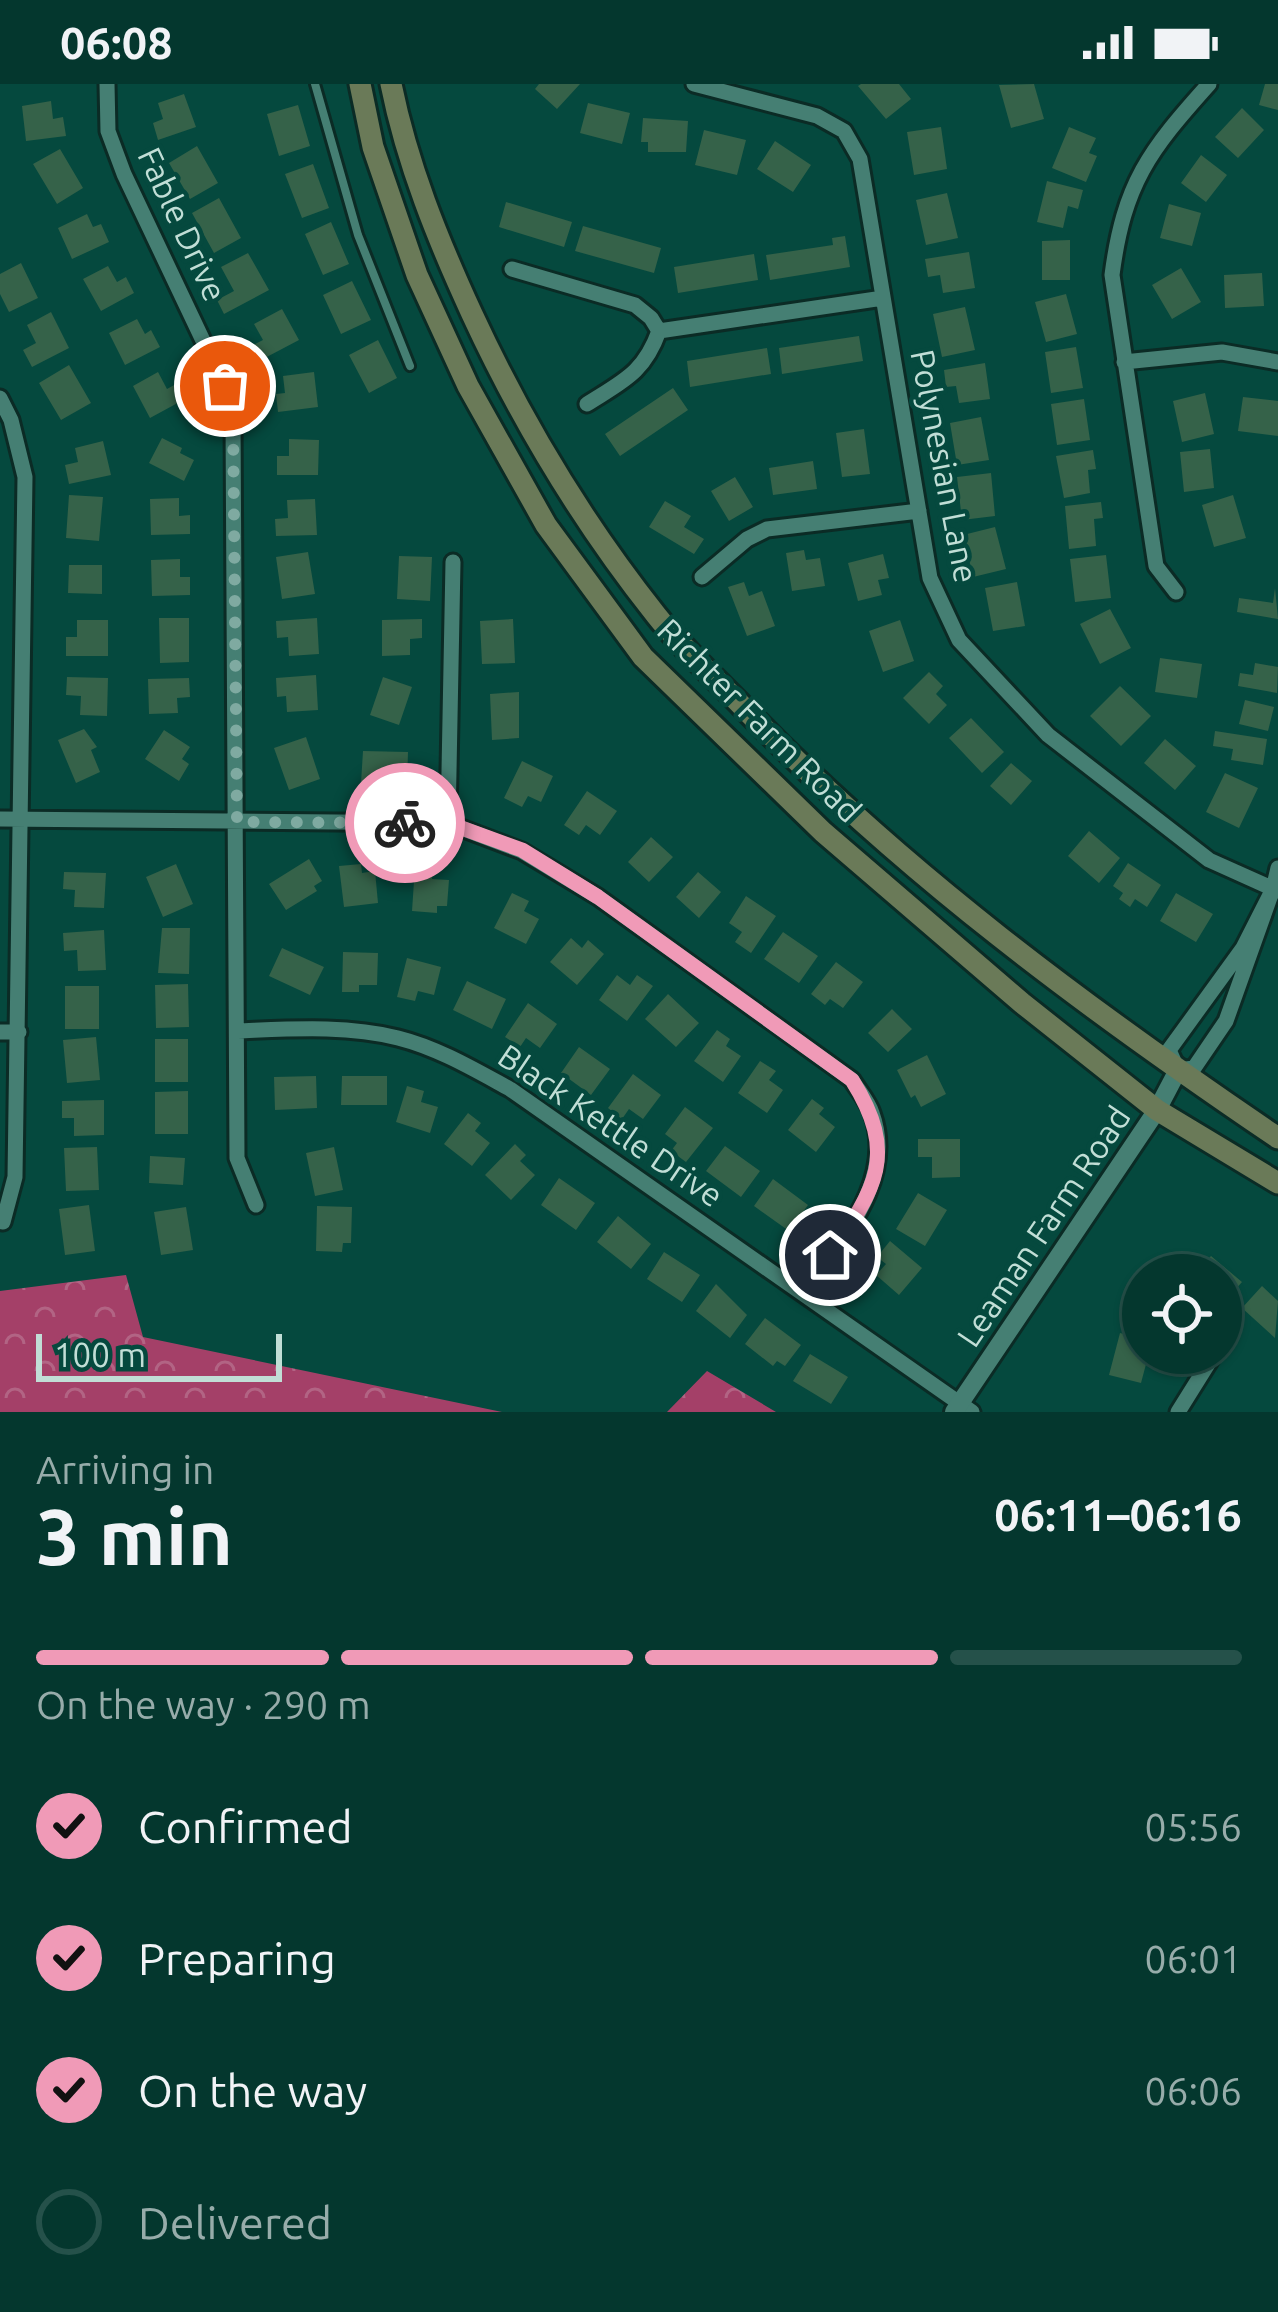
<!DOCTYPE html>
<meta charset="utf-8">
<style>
:root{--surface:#04372e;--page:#12423a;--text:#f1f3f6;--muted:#97acaa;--line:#25514a;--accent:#f09ab7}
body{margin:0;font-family:Ubuntu,sans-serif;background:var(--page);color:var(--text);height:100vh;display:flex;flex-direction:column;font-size:45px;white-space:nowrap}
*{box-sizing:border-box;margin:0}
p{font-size:39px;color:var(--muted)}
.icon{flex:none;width:66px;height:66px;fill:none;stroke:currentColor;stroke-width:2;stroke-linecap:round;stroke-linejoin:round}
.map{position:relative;height:1328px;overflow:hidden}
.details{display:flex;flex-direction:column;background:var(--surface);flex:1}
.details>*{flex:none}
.controls{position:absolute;left:1122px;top:1170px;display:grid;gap:24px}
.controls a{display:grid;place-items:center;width:120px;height:120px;border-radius:50%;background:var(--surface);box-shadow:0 3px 9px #0004,0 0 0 3px var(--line);font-size:60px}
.scale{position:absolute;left:36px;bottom:30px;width:246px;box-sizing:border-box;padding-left:12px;border:6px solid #c1ded6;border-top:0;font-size:33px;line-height:42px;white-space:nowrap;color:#c1ded6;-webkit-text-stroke:9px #05493e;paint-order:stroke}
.pin{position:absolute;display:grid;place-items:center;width:102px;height:102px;color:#fff;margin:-51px;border:6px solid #fff;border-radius:50%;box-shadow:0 3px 12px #0007}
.courier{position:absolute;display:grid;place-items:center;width:120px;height:120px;margin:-60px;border:9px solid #f09ab7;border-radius:50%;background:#fff;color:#222;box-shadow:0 3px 15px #0007}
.headline em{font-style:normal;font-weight:600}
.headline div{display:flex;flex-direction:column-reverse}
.headline{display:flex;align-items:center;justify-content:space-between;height:204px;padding:0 36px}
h1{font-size:78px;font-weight:600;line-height:90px}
.bar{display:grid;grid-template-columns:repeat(4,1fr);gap:18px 12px;align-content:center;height:144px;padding:0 36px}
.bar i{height:15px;border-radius:9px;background:var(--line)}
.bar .on{background:var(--accent)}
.bar p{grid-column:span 4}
ol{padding:0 36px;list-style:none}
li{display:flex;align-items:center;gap:36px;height:132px}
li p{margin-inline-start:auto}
li .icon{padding:12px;border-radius:50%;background:var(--accent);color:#111;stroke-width:4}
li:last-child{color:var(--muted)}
li i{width:66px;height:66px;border:6px solid var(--line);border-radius:50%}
.status{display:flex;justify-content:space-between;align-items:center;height:84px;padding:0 60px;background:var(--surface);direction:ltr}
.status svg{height:33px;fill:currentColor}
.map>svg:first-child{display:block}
.forest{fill:url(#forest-crowns)}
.building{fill:#356249}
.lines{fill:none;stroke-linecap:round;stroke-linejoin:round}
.service-casing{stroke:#0b2b25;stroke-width:14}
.minor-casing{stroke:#0b2b25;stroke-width:21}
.tertiary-casing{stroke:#0b2b25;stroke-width:24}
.secondary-casing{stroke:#0b2b25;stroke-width:27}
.service{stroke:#457f73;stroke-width:8}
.minor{stroke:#457f73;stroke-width:15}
.tertiary{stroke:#457f73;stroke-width:18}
.secondary{stroke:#6a7a58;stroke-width:21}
.done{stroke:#7faaa1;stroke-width:12;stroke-dasharray:0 21.6}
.route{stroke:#f09ab7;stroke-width:15}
.labels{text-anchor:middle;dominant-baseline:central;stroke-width:9;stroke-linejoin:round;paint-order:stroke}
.street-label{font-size:33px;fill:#c1ded6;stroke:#05493e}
</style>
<div class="status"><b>06:08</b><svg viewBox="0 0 49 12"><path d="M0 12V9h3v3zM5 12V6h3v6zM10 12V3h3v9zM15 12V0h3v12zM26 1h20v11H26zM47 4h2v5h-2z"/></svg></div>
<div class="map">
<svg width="1278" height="1328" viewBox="0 0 1278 1328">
<defs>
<pattern id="forest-crowns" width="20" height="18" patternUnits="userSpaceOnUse" patternTransform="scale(3)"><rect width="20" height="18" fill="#a44068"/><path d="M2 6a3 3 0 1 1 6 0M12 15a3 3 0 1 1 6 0" fill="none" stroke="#b26484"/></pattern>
</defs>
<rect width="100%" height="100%" fill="#05493e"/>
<path class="forest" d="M126,1191L143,1253L502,1328H0V1207Z
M707,1287L776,1328H667Z"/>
<path class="building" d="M539,0H580L557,25L535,5Z
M861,0H899L911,15L886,35L858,2Z
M1034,0L1044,35L1011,44L999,1Z
M1265,0H1278V26L1259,21Z
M184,10L196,43L158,56L153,39L163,35L158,19Z
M51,17L53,35L63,33L66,52L26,57L22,22Z
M588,19L630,29L622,60L580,49Z
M298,21L310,62L279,72L267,30Z
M1242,24L1264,46L1238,74L1215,53Z
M643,34L688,37L686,68H648V58H641Z
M941,43L947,85L914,91L907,48Z
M1069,43L1096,54L1089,69L1097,72L1086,98L1052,84Z
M704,46L746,56L737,91L695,81Z
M775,57L811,81L793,108L757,85Z
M197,62L218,99L190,115L169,79Z
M60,65L83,104L57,120L33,80Z
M1201,71L1227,91L1206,118L1181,99Z
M313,80L329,124L302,134L285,90Z
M1047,97L1083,106L1078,125L1068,122L1063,144L1037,138Z
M947,109L958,154L926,161L916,116Z
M219,114L241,154L214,169L192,129Z
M506,118L572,138L564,163L499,143Z
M1169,120L1201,129L1192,162L1160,154Z
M87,130L93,143L101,140L109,158L72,175L58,144Z
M331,138L349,180L323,191L305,150Z
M583,142L661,164L654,189L575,167Z
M845,152L850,183L770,196L766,171L833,161L832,154Z
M1070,156V196H1042V157Z
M969,168L975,204L943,209L940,191L928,193L925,175Z
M248,169L269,206L224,230L217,216L234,207L221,183Z
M754,170L758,196L678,209L674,183Z
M21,179L38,214L9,228L0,210V190Z
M108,182L117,198L126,193L134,209L101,227L83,195Z
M1181,184L1201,218L1172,235L1152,201Z
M1262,189L1264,222L1225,224L1224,191Z
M352,197L371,236L341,250L323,211Z
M1066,210L1077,250L1046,258L1035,218Z
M965,223L975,266L942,273L933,230Z
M282,225L299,256L261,276L253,261L263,256L254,240Z
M51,228L69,264L32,283L23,266L36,259L27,241Z
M137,235L145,250L151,246L160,263L125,281L109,249Z
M859,252L863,277L782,290L779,264Z
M378,256L397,294L369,309L349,271Z
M1076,263L1083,304L1051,309L1045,268Z
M767,264L771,290L690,303L687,277Z
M985,279L990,315L959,319L956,302L946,303L944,286Z
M69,281L91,319L61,336L39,299Z
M158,288L167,305L176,300L185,315L150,334L133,302Z
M314,288L318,323L278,328L276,310L285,309L283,292Z
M673,304L688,326L620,372L605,350Z
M1205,309L1214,350L1182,358L1173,317Z
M1243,313L1278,317V352L1238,347Z
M1084,315L1090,356L1057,361L1051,320Z
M981,333L989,376L957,381L950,339Z
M864,345L870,390L842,393L836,349Z
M162,354L182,364L180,369L194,376L184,397L149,379Z
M289,355L319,356L318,391H277V372H289Z
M103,357L111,391L69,400L65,381L78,378L75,364Z
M1210,365L1214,404L1184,408L1180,368Z
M1093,366L1096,385L1088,386L1090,409L1064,414L1056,372Z
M813,377L817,405L773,411L769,384Z
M991,389L995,432L962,436L957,393Z
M735,393L753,423L729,437L711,407Z
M69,411L103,413L99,457L66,454Z
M1233,411L1246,454L1214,463L1202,421Z
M179,414V432L190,431V450L151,451L150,415Z
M315,415L317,451L276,452L275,435L288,434L287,416Z
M665,417L691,432L684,443L704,455L694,470L649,443Z
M1101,418L1103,434L1094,435L1096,462L1069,465L1065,422Z
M995,443L1006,485L973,493L963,451Z
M804,466L806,476L820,474L825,502L792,507L786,469Z
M308,468L315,510L282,515L276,473Z
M883,470L889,494L878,496L882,511L858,517L848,479Z
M1106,471L1111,514L1075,518L1070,475Z
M399,472L432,473L430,517L397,515Z
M180,475V493H190V511L152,512L151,476Z
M69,481H102V510L68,509Z
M744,498L749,512L762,507L775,542L747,552L728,503Z
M1017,498L1025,542L993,547L985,504Z
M1275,504L1278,535L1237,528L1239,514L1273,519Z
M1110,525L1131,564L1100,580L1080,540Z
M159,534H189V578L160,579Z
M317,534L319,570L289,572L288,553L277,554L276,537Z
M422,535V554L410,555V571L382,572V536Z
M513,535L515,579L482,580L480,537Z
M77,536H108V572H66V553H77Z
M900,536L914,577L883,588L869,547Z
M1160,574L1202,580L1197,614L1155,608Z
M1255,579L1278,583L1277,609L1238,602L1240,589L1253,591Z
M929,588L943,602L936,610L947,621L929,640L903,614Z
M316,591L318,626L287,628L286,612L277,613L276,594Z
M67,593L108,594L107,632L80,631L81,612L66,611Z
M383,593L412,603L399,641L370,631Z
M189,594L190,613L177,614L178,629L149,630L148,595Z
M1120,602L1151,632L1121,662L1090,632Z
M519,608V654L492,656L490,610Z
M1245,616L1274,623L1268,647L1239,640Z
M971,634L1004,668L982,689L949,654Z
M84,645L97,663L91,666L100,688L76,699L58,656Z
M164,646L190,663L182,675L189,680L179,697L145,675Z
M1215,647L1267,655L1263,681L1231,676L1233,665L1213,662Z
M306,653L320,695L289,706L274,664Z
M1165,655L1196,682L1175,706L1144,679Z
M363,667L408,668L407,700L361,699Z
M522,677L553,692L541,718L528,712L522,723L504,714Z
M1011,679L1032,697L1011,721L990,702Z
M1225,689L1258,704L1239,744L1206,728Z
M587,707L617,727L600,751L586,741L579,751L564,741Z
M1089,747L1120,774L1099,799L1068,772Z
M651,753L673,773L649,798L628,778Z
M309,775L322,797L314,802L317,807L286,826L269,800Z
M1128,779L1161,801L1147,823L1135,815L1130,823L1119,815L1123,809L1113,802Z
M176,780L193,820L163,833L146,793Z
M361,780L362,789L375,787L378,819L344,823L339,782Z
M415,782L432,783V795L449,796L447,822H437V829L412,827Z
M64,788L106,789L104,824L74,823L75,806L63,805Z
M698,788L721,808L699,834L676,813Z
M512,809L529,817L524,827L539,835L526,860L494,844Z
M1176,809L1213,830L1196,858L1160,837Z
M746,812L776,832L751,869L735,858L742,848L729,839Z
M162,844H190L189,890L158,889Z
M104,846L106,886L78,887L77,866L64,867L63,849Z
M783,848L818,872L799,899L764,875Z
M571,854L582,864L588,856L604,870L577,901L550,878Z
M282,864L324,883L310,911L269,892Z
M343,868L378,869L377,901H359V908H342Z
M407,874L441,883L434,911L418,907L415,917L397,913Z
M836,878L863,898L843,924L830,915L825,921L811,910Z
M617,891L630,901L637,891L653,902L627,937L599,916Z
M467,897L506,915L492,945L453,926Z
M188,900L189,943L156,944L155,901Z
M65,902H99V945H65Z
M668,910L699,939L676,963L645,935Z
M528,919L557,940L540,964L526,954L520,963L505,953Z
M892,925L912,945L888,968L868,949Z
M717,946L730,955L726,962L741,972L723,998L694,977Z
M96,953L100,996L67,999L63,956Z
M155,955H188V998H155Z
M579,963L610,985L591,1011L561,989Z
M927,971L946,1010L921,1023L915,1011L911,1014L897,986Z
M760,977L776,987L769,996L783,1006L767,1029L738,1009Z
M633,990L661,1011L643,1035L629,1025L622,1035L608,1024Z
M316,992L317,1024L275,1026L274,993Z
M342,992H387V1021H341Z
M407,1002L424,1007L421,1018L438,1023L430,1049L396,1038Z
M188,1007V1050H155V1008Z
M812,1015L824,1024L819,1030L835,1043L816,1068L788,1046Z
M104,1016V1051L74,1052V1034H62V1017Z
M685,1023L713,1044L686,1078L671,1067L677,1059L665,1050Z
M468,1029L481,1039L475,1047L490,1059L472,1082L444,1060Z
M918,1055H960V1093L932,1094V1073H918Z
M515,1060L526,1071L520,1077L535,1091L511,1116L485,1091Z
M725,1062L760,1087L741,1113L706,1087Z
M97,1063L99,1106L66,1107L64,1064Z
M334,1063L343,1106L315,1112L306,1069Z
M150,1072L185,1074L183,1101L149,1099Z
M559,1094L595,1119L576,1146L541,1121Z
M773,1095L808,1121L789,1147L754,1122Z
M918,1109L947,1126L925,1162L896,1145Z
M89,1121L95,1167L65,1171L59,1125Z
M317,1122L352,1123L351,1159H343L342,1168L316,1167Z
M186,1123L193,1166L161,1171L154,1128Z
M618,1132L651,1160L631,1185L597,1158Z
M890,1157L922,1184L899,1211L876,1191L886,1180L877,1173Z
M664,1168L700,1191L682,1218L647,1195Z
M1211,1172L1242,1198L1221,1222V1191H1194Z
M716,1200L747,1231L730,1254L696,1227Z
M1262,1202L1278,1217L1275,1254L1242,1224Z
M765,1234L801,1261L785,1282L777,1277L773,1282L745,1260Z
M1120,1249L1143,1255V1269H1149L1141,1299L1109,1291Z
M810,1270L848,1293L831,1320L793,1297Z"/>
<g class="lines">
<defs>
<path id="service" d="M315,0L358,151L410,282"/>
<path id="minor" d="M107,0L108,47L124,90L225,303L233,334L237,1074L256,1121
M694,0L817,32L844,47L860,75L930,494L959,556L1048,651L1209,776L1278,807
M512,185L635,221L651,234L659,247L883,214
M1124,278L1222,268L1278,278
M0,314L11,336L25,393L15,1093L3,1138
M587,320C623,297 644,289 659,247
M702,493L747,455L767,445L919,427
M1176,508L1156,482L1112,191C1124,99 1149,67 1209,0
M0,735L448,739L522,767L598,813L852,996C858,1006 868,1017 872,1029C897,1097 839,1157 804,1209
M448,739L453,478
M1273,805L1243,864L1169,966L1178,986L1194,984L1226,937L1273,805L1278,784
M238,947C291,945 346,941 398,954C438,964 475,986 510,1005L972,1328
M0,948H19
M1178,1328L1213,1272"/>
<path id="tertiary" d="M954,1328L1157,1026L1178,986"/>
<path id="secondary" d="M360,0L373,63L417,191L468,302L546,441L643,573L823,748L1022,919L1157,1026L1278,1099
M391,0C407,80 438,156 472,230C521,336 583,439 656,531C682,564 714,593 743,623C902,788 1089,926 1278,1054"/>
</defs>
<use href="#service" class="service-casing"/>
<use href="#minor" class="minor-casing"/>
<use href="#tertiary" class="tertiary-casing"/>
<use href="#secondary" class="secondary-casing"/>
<use href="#service" class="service"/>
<use href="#minor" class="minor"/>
<use href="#tertiary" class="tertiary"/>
<use href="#secondary" class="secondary"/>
</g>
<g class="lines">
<path class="done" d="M225,302L233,334L237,738L405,739"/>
<path class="route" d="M405,739H448L522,766L598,813L852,996C899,1071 875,1105 830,1171"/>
</g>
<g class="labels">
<g class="street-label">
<text transform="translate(183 140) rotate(65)">Fable Drive</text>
<text transform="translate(945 382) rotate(79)">Polynesian Lane</text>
<text transform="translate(760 636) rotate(45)">Richter Farm Road</text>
<text transform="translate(611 1041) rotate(34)">Black Kettle Drive</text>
<text transform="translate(1043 1142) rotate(-56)">Leaman Farm Road</text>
</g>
</g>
</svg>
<div class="controls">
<a><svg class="icon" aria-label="locate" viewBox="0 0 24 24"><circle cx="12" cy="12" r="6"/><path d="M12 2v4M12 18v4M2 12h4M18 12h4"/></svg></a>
</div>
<div class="scale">100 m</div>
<div class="pin" style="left:225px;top:302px;background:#ea580c"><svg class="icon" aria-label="bag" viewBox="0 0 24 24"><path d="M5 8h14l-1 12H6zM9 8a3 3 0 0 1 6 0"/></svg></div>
<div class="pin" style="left:830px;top:1171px;background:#1f2937"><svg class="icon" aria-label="home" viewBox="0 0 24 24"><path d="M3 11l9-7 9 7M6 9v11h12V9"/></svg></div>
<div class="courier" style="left:405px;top:739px"><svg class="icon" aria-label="bike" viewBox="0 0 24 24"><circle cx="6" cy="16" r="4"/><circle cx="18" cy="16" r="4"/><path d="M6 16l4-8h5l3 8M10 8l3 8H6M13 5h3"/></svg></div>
</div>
<section class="details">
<div class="headline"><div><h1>3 min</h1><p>Arriving in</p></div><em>06:11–06:16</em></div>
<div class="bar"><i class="on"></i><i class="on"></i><i class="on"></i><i></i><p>On the way · 290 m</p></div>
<ol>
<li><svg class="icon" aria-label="check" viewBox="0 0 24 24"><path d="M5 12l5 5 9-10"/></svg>Confirmed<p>05:56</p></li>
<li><svg class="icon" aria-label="check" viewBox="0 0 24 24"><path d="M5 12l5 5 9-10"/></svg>Preparing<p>06:01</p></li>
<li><svg class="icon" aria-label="check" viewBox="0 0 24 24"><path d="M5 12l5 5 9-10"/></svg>On the way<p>06:06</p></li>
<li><i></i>Delivered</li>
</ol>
</section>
